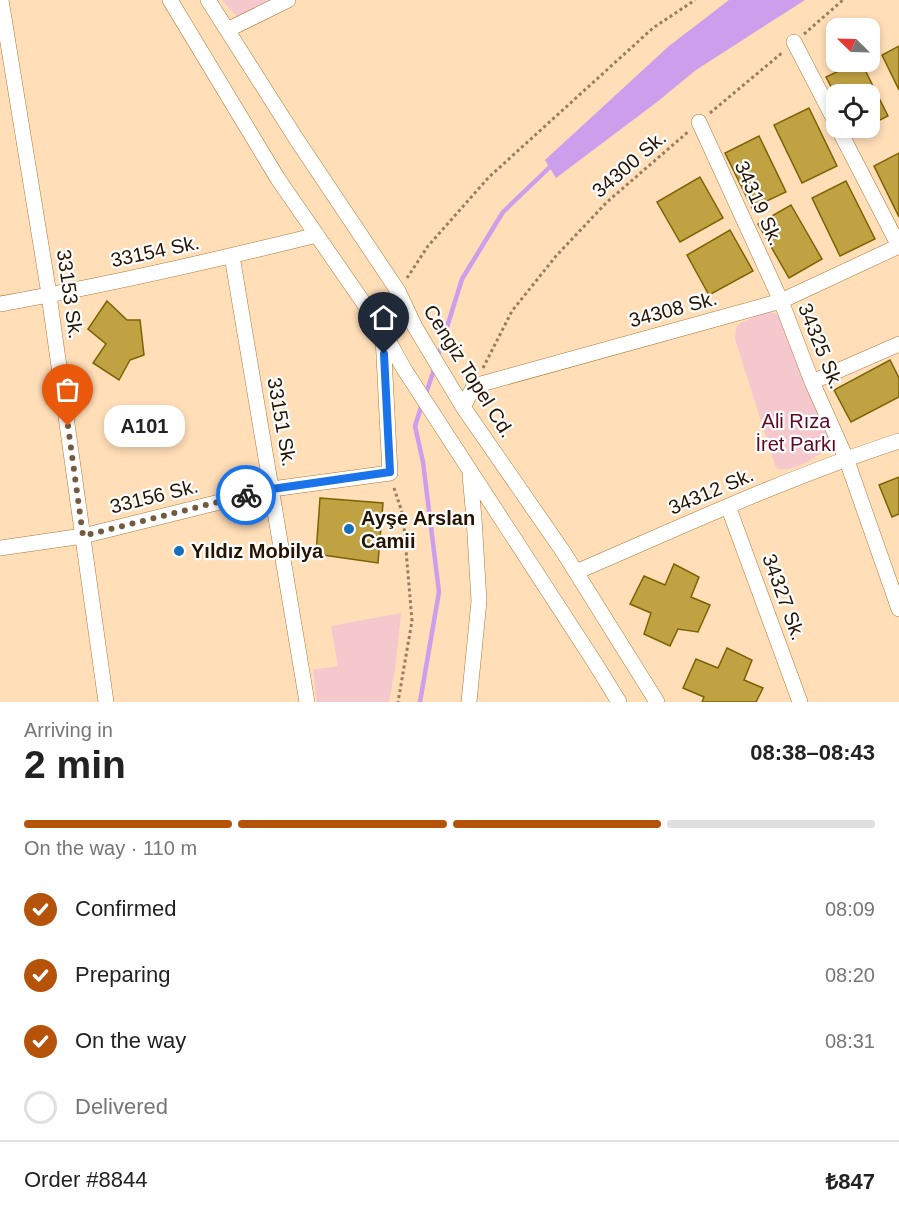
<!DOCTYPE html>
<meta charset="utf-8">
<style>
:root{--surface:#fff;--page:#f2f2f2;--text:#222;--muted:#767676;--line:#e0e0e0;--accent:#b45309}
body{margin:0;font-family:Arial,sans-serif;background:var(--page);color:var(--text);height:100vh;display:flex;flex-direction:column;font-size:22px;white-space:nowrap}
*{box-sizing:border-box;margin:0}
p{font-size:20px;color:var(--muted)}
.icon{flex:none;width:33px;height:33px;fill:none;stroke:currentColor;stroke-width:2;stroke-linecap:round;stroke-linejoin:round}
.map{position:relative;height:702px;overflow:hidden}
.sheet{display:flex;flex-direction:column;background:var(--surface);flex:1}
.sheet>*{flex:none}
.needle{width:39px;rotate:293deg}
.tools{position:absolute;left:826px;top:18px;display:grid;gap:12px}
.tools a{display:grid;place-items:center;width:54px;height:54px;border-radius:12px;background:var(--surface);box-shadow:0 3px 9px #0003;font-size:30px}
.pin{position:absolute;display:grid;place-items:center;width:51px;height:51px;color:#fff;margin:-62px -26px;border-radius:50% 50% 50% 0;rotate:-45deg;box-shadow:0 0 6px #0007}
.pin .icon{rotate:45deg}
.courier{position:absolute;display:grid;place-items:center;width:60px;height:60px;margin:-30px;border:4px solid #1a73e8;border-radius:50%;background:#fff;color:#222;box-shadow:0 2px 8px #0007}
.bubble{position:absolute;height:42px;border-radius:18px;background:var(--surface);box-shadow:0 3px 9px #0003;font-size:20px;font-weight:700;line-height:42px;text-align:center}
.summary em{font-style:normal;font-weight:700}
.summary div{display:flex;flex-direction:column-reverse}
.summary{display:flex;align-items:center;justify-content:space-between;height:102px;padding:0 24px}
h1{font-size:39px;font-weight:700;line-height:45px}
.bar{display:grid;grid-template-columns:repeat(4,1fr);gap:9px 6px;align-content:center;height:72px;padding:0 24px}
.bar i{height:8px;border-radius:4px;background:var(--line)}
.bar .active{background:var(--accent)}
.bar p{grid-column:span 4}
.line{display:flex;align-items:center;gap:15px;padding:0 24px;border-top:2px solid var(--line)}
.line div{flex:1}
ol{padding:0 24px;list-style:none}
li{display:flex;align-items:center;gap:18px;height:66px}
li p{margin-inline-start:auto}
li .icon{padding:6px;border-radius:50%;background:var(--accent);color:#fff;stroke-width:4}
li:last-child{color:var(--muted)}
li i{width:33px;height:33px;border:3px solid var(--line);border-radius:50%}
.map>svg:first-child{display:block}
.green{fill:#f5c8cd}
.water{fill:#cc9eec}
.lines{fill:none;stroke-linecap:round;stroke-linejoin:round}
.stream{stroke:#cc9eec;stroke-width:4.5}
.building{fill:#c1a243;stroke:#7c6203;stroke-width:1.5}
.minor-casing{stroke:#ab7938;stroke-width:16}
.path{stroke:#987e60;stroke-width:3;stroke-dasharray:3 3;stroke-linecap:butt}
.minor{stroke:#fff;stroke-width:15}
.done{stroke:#735b40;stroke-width:6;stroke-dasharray:0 10.8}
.route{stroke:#1a73e8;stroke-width:8}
.poi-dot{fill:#166fbc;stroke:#fff;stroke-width:2}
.labels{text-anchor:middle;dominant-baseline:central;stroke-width:4.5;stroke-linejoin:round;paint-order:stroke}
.street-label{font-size:20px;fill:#271400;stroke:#fff}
.park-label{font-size:20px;fill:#600823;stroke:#fff}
.poi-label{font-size:20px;font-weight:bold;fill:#271400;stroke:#fff;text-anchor:start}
</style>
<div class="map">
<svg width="899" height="702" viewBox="0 0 899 702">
<rect width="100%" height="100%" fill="#ffdeb8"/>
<path class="green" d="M222,0H295L239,19Z
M767,312L777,314L786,322L829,437L828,447C817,458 793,472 777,469L775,465L735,339L736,328L740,323Z
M401,613L395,669L389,702H317L313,670L338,666L331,626Z"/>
<path class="water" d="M729,0H805L696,70L657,102L556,178L545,160L669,46Z"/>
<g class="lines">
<path class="stream" d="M437,359L462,279L503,212L553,164
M425,396L435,367
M420,702L439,592L423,462L415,426L422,404"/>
</g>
<path class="building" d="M899,46V90L882,55Z
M857,62H861L888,116L870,125V94H837V98L826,77Z
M809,108L837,166L802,183L774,125Z
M852,128H866L854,133Z
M759,136L786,192L752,208L725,153Z
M899,153V217L874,166Z
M700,177L723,218L680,242L657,202Z
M846,181L875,239L840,256L812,198Z
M791,205L822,259L789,278L758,224Z
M730,230L753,271L709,295L687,255Z
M107,301L127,320H140L144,355L130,360L119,380L93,363L106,344L88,329Z
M890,360L899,378V397L851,422L834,390Z
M899,477V514L892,517L879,485Z
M320,498L383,503L378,563L316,554Z
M674,564L699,577L691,597L710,605L698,632L678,629L670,646L644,634L651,613L630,604L644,576L665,585Z
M727,648L752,660L744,680L763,688L756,702H702L704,697L683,688L696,659L718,668Z"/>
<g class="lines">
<defs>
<path id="minor" d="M1,0L48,288L106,702
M170,0L278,179L383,331L404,369L595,663L619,702
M208,0L297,140L398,291L415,327L463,407L564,553L657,702
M227,30L288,0
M794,42L837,125
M699,122L781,301L812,382L846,458L899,609
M232,256L307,702
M0,304C107,285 212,261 317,235
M812,382L899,344
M463,407L474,386L781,301L899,246L838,128
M728,506L800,702
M0,548L83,536L272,489L390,473L383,336
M576,572C683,526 788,477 899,441
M469,702L479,601L474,518L470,475"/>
</defs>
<use href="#minor" class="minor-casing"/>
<path class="path" d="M804,34L843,0
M710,113L783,52
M407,278L428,246L489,177L653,28L695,0
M483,368L512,311L556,256L607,202L689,131
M394,488L403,515L412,621L398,702"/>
<use href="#minor" class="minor"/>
</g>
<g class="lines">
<path class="done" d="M68,426L83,536L246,495"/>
<path class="route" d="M246,495L272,489L390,472L384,354"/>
</g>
<g class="poi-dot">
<circle cx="349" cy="529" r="6"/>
<circle cx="179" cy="551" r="6"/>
</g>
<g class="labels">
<g class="street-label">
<text transform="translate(629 164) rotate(-41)">34300 Sk.</text>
<text transform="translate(759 203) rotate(66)">34319 Sk.</text>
<text transform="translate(155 251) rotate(-12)">33154 Sk.</text>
<text transform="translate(70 294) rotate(82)">33153 Sk.</text>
<text transform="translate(673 309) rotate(-15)">34308 Sk.</text>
<text transform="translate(821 346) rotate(68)">34325 Sk.</text>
<text transform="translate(469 371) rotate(58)">Cengiz Topel Cd.</text>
<text transform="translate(282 422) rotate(80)">33151 Sk.</text>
<text transform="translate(711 491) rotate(-23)">34312 Sk.</text>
<text transform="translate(154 496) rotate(-14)">33156 Sk.</text>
<text transform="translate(784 597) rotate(70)">34327 Sk.</text>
</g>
<g class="park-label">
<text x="796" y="421">Ali Rıza<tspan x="796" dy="23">İret Parkı</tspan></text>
</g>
<g class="poi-label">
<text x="361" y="518">Ayşe Arslan<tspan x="361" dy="23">Camii</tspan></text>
<text x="191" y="551">Yıldız Mobilya</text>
</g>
</g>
</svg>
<div class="tools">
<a><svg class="needle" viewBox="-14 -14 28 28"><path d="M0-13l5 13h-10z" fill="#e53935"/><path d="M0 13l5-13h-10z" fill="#767676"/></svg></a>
<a><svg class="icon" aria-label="locate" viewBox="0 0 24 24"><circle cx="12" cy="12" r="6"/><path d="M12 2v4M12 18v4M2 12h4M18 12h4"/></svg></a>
</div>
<div class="pin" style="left:68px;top:426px;background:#ea580c"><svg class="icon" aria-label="bag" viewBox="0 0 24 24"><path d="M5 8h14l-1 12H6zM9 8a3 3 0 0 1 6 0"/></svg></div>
<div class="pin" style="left:384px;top:354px;background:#1f2937"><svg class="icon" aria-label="home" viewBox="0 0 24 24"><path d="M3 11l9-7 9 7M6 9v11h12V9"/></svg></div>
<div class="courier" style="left:246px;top:495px"><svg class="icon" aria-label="bike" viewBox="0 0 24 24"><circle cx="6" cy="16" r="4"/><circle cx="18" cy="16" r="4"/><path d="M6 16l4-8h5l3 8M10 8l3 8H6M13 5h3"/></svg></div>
<div class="bubble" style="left:104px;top:405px;width:81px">A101</div>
</div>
<section class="sheet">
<div class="summary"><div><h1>2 min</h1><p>Arriving in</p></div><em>08:38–08:43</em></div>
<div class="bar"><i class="active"></i><i class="active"></i><i class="active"></i><i></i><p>On the way · 110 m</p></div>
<ol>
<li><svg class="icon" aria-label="check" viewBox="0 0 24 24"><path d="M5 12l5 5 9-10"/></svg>Confirmed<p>08:09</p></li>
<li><svg class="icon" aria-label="check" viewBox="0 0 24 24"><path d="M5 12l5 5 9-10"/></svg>Preparing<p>08:20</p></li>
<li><svg class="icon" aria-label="check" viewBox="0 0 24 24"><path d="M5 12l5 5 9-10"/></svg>On the way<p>08:31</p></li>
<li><i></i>Delivered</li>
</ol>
<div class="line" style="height:78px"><div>Order #8844</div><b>₺847</b></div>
</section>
